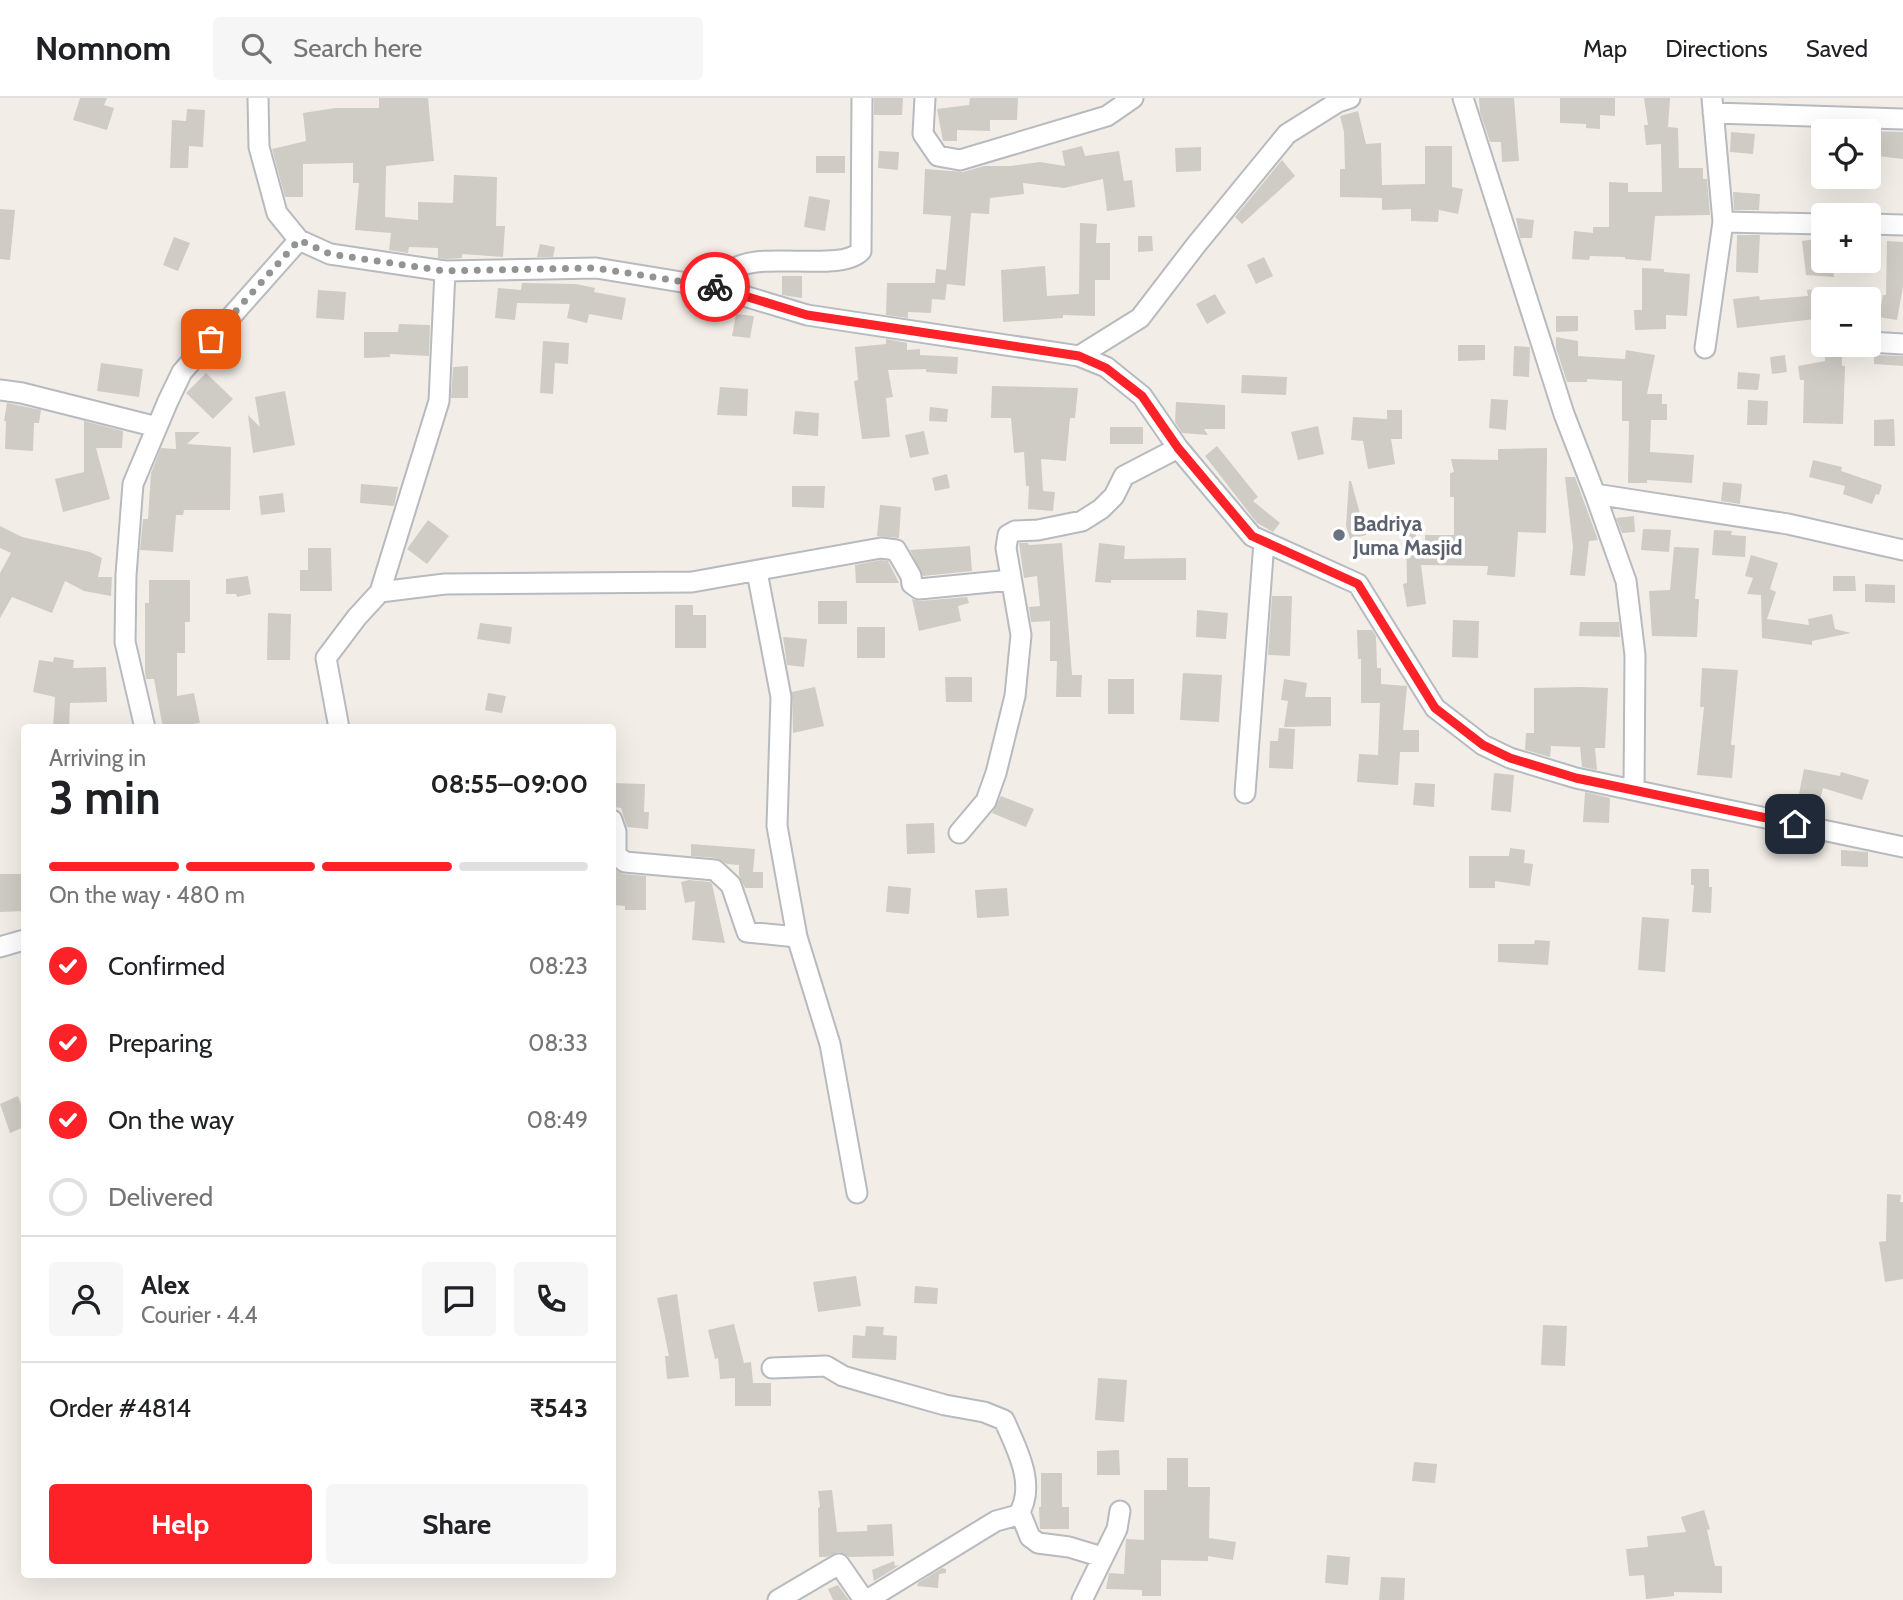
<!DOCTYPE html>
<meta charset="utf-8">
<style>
:root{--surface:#fff;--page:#f6f6f6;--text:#202124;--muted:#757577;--line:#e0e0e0;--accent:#fc2227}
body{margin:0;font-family:Cabin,sans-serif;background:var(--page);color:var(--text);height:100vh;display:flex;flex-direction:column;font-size:26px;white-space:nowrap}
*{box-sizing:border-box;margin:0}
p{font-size:23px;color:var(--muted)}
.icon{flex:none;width:38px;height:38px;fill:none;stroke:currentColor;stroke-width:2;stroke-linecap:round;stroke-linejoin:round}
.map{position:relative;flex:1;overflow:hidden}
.panel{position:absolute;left:21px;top:626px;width:595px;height:854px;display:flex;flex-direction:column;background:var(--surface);border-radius:7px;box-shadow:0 7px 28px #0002}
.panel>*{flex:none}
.buttons{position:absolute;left:1811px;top:21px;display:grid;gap:14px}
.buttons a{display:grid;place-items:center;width:70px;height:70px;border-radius:7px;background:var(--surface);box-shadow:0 7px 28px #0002;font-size:35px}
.pin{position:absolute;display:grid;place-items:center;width:60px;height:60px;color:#fff;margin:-30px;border-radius:14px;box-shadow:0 4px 10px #0006}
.courier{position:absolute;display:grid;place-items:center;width:70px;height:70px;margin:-35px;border:5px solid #fc2227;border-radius:50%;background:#fff;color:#222;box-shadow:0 2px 9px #0007}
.head em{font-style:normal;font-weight:700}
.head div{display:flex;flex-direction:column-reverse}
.head{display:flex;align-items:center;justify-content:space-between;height:119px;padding:0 28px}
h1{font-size:46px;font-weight:700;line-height:52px}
.bar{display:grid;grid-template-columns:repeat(4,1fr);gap:10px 7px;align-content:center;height:84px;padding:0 28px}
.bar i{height:9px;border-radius:5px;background:var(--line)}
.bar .on{background:var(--accent)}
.bar p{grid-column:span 4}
.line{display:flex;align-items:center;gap:18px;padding:0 28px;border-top:2px solid var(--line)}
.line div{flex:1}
.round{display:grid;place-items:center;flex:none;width:74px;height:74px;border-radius:7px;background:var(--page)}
ol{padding:0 28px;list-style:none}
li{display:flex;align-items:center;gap:21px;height:77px}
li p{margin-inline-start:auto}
li .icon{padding:7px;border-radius:50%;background:var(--accent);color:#fff;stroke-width:4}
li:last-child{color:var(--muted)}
li i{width:38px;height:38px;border:4px solid var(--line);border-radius:50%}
.button{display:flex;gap:14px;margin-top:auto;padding:14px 28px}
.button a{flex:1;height:80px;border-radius:7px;background:var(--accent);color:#fff;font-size:28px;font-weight:700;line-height:80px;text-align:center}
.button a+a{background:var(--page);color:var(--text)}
header{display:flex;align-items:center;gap:42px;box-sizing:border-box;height:98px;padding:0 35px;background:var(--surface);border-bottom:2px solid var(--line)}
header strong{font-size:33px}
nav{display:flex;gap:38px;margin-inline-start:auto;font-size:24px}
.search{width:490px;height:63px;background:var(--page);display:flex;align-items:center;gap:18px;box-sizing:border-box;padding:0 24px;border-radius:7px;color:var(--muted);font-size:26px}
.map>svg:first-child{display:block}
.building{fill:#cfcbc5}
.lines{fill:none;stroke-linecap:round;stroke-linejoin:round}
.minor-casing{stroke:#b7babe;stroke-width:23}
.minor{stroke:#fff;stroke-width:19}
.done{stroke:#929494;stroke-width:7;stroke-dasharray:0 12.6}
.route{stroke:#fc2227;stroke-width:9}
.worship-dot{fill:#6b7280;stroke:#fff;stroke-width:2.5}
.labels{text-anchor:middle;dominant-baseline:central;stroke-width:7;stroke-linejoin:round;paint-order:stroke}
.worship-label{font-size:21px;font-weight:bold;fill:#5b616d;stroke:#fff;text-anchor:start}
</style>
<header>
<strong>Nomnom</strong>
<div class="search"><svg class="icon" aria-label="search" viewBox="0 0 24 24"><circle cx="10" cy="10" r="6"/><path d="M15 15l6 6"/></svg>Search here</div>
<nav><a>Map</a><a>Directions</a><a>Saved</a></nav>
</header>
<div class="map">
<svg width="1903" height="1502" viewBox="0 0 1903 1502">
<rect width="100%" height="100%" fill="#f2eee7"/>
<path class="building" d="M80,0H107L104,7L114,10L107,32L73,22Z
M379,0H428L434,63L386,68L385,119L418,122V104L453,105L454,77L497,79L496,128H505L503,159L462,156V160L446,161L438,160V150L409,149L408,155L389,152L391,135L355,132L359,85H353V65L303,66V99H285L272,51L306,43L303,15L335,10H379Z
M874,0H903L902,17H874Z
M970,0H1018L1017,22H990V33L957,32V43H943L937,11L969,7Z
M1479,0H1514L1519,63L1502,64L1501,44H1490L1480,14Z
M1560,0H1615V18L1600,17V31L1586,30V26L1560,25Z
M1644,0H1670L1668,29L1678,30L1679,70H1703V81H1707L1710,117L1655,118L1651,163L1625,161V159L1590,158L1589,162L1572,161L1574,133L1593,135V129H1609V84L1628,85V94H1662L1661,46L1646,47L1644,27H1648Z
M187,11L205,12L203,49L189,48L188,70H170L172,22L186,23Z
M1358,13L1366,46L1381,45L1382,87L1425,86V48H1452V89L1463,91L1458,116L1439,112L1438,124L1411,123V111L1382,112V100L1340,99V71H1345L1344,34L1340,18Z
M1869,33L1903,34V61L1869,57Z
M1731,34L1755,36L1753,56L1730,54Z
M1082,48L1085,58L1119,53L1124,83L1132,82L1135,109L1107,113L1103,81L1064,90L1023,85L1024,96L990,100L989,116L971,115L965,188L947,186L945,202L932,201L931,215L908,214V220L886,217L887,185H935L936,171L946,172L951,118L923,116L925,71L963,74L984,68H1011L1040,64L1065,68L1062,53Z
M1201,49V73L1176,74L1175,50Z
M879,53L899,54L898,72L878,70Z
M816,58H845V75H816Z
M1282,62L1295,78L1242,126L1235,119Z
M1733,94L1760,96L1759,112H1734Z
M809,98L830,102L825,133L804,129Z
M0,111L15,112L10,162L0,161Z
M1516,120L1534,122L1532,140H1520Z
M1080,125L1097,126L1096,145H1110V182H1095V218L1063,217V220L1003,224L1001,172L1045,168L1047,198L1079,196Z
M1737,137H1760L1758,175L1736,174Z
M1138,138H1152L1153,153L1138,154Z
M174,139L190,145L178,173L163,167Z
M1824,140V163H1832L1834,179L1806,177L1802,143Z
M1887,143L1903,144V189L1897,222L1879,219L1883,197H1886Z
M540,146L555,149L553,159H537Z
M1264,159L1273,178L1256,186L1247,167Z
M1642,170L1664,171V174L1690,176L1687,218L1666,217V231L1635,232L1634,212H1642Z
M782,178H802V200L782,197Z
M522,185L576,186L595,190L594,194L626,200L622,222L589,216L587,225L567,220L570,206L517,205L515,222L495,220L498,190L521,192Z
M1824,190V220L1737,230L1733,201L1759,198L1760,202L1808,198L1807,192Z
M318,192L346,194L344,222L316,220Z
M1215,196L1226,215L1207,226L1196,206Z
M736,216L754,218L750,240L732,238Z
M1556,218H1578V233L1556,234Z
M399,226L430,227L429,258L390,256V259L364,260V234H398Z
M1556,239L1578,243V258L1625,261L1626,252L1655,257L1647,296H1662V306H1667V322H1651L1650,354L1694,357L1692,385L1647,382V385H1628L1629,323H1622V283L1587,281V284H1567L1556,250Z
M886,241L907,245V252L920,251V257L958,259L957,276L926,274V271L888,272L893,299L886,300L890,339L862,341L854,283L858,282L855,249L886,246Z
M543,243L569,245L568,266L555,265L553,296L540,295Z
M1458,247H1485V262L1458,263Z
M1825,247H1842V268H1845L1843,326L1803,325L1804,282H1800L1798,268L1825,263Z
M1514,248L1530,249L1529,279L1513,278Z
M1785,257L1787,274L1772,276L1770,259Z
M1874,257L1903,258V268L1874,266Z
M101,265L143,271L139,299L97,293Z
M468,268V300H451L453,269Z
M1738,274L1760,276L1758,292L1737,291Z
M206,275L233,301L213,321L186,295Z
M1242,277L1287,279L1286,297L1241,295Z
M992,288L1078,290L1075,320H1070L1066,363L1041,361L1043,393L1055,394L1053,413L1028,411L1029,388H1026L1024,354L1014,355L1011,320H991Z
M720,289L748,291L747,318L717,317Z
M285,293L295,347L253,355L248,317L260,329L255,299Z
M1491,301L1508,302L1506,332L1489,330Z
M1748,302L1768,303L1767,327H1747Z
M1176,304L1225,307V331H1204L1208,337L1182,335L1175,324Z
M7,305L41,312L39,325H34L33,353L5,351L6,323H4Z
M930,309L948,311L947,324L929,323Z
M1387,312H1402V341H1391L1395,366L1368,371L1363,343L1351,342L1353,319L1387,321Z
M795,313L819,315L818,338L793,336Z
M1894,321L1895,348H1874V322Z
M84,323L123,333L122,350H96L110,401L63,414L55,381L84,374Z
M1318,328L1324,356L1298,362L1291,334Z
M1110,329H1143V346H1110Z
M924,333L929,356L910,360L905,337Z
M175,334H200L187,346L231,349L230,412H184L183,417H176L173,454L140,452L143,421H148L151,375L161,350L176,351Z
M1217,348L1258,399L1253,403L1280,425L1273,434L1257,425L1205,358Z
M1547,350L1546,435L1518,434L1515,479L1487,477L1488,468L1421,467L1426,506L1407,509L1403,486L1407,485L1406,429L1415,428L1417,446H1425V437H1454V399H1450V375L1454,374L1451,361L1498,362V351Z
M1813,362L1842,369L1841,373L1882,387L1879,397L1876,396L1872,406L1843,396L1845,388L1809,379Z
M947,376L950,390L935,393L932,380Z
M1565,379H1575L1598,442L1589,443L1585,478L1570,477L1573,449Z
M1349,383H1351L1366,437L1350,441L1346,428Z
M1723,384L1742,386L1740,406L1721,403Z
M361,386L398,389L394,408L360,405Z
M792,388H825L824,410L792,409Z
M283,395L285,414L261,417L259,398Z
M880,407L901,409L899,440L877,438Z
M1634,418L1635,434L1622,435L1616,420Z
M428,422L449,438L427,466L407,451Z
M0,428L22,439L90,454L102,460L98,479H112L111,498L84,493L65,483L52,515L12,499L0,520V475L11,455L0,450Z
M1643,431L1671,432L1669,454L1641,452Z
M1714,432L1732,433L1731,437L1746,438L1745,459L1712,457Z
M1019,445H1028L1029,447L1062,445L1072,577H1082L1081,599H1056L1057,563H1050V523L1031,524L1029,509L1040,508L1037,478L1024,480Z
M1099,445L1125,448L1124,461L1186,460V482H1111V485L1095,484Z
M970,448L972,473L923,478L910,452Z
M1674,449L1699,450L1695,501H1699L1697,539L1652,538L1649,493L1670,492Z
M308,450H331L332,493H300V472H308Z
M1751,457L1778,465L1770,491L1776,494L1767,521L1809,527L1808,521L1832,516L1835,531L1851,535L1812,543V547L1762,540L1761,497L1747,496L1753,480L1745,478Z
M881,462L888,463L899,485H856L855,467Z
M248,478L251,496L237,499L236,496H226V481Z
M1833,478H1855L1856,493H1833Z
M149,482H190V524H185V555H177V598L194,595L200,625L163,630L154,581H146L145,574V505H149Z
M1865,486L1895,487V505L1865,504Z
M1272,498H1292L1290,558L1268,557Z
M967,499L969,505L958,508L961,523L919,533L912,501L920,503Z
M818,503H847V526H818Z
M675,507H693V517H706V550H675Z
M1197,512L1228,515L1226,541L1196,539Z
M268,515L291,516L290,562H267Z
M1453,522L1479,523L1478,560L1452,559Z
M1580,524H1619L1620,539L1579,538Z
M480,525L512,529L510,546L477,541Z
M857,529H885V560H857Z
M1357,532H1372L1376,538L1377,570H1381V586L1407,588L1403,632H1419V654H1400L1398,687L1357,684L1359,656L1378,657L1380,605H1361V561H1358Z
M783,539L807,541L804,569L787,567Z
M54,559L74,562L73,570L106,569L107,604L70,605L69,630H53L55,599L33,594L39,562L53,564Z
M1702,570L1738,572L1731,647H1735L1732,680L1697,677L1704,609H1700Z
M1183,575L1222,577L1219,624L1180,622Z
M945,579H972V604H946Z
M1108,581H1134V616H1108Z
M1284,581L1307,585L1305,599H1331V628L1284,629L1288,603L1281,602Z
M815,589L824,628L793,635L792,594Z
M1580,589L1608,590L1605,650H1595L1597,672L1582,669L1580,649L1551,648L1550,659L1525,652L1526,635H1534V590Z
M488,595L506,598L502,615L485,612Z
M1279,630L1295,631L1293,671L1269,670L1270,643H1278Z
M1804,671L1840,678L1841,674L1869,682L1862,702L1823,690L1818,710L1797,706Z
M1494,675L1514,677L1511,714L1491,712Z
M612,685L645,686L644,714H649L648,731L627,729L621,710L612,709Z
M1415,685L1435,686L1434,709L1413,707Z
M1585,694L1610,700L1609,725L1583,724Z
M1001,698L1034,711L1026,729L992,715Z
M934,725L935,755L907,756L906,726Z
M691,746L755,751L753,774H763V790H745L739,777V767L727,766L716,760L691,758Z
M1510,750L1525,752L1524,765L1533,766L1530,788L1495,783V790H1469V758H1509Z
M1841,752L1868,754V769L1841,768Z
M612,770L623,776L646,778V812H625V808L612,807Z
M1691,771H1709V789H1712L1711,815L1692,814L1694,787H1691Z
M0,776H24V813L0,814Z
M689,782L710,784L712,786L725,845L692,842L695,803L685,805L681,784Z
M888,788L911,790L909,816L886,814Z
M1007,790L1009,818L977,820L975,792Z
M1642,819L1669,821L1665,874L1638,872Z
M1535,842L1550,843L1548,867L1498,864V846H1534Z
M18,998L21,1006L24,1004V1029L10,1035L0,1006Z
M1887,1096L1901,1097L1900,1104H1903V1181L1885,1184L1879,1144L1886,1143Z
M856,1178L861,1208L818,1214L813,1184Z
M915,1188L938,1190L937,1206L914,1205Z
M677,1196L689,1279L667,1281L665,1258H669L657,1200Z
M734,1226L744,1265L751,1264L753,1285H771V1308H735V1280L720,1281L718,1260L715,1261L708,1232Z
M1543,1227L1567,1228L1565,1268L1541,1267Z
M866,1228L884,1229L883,1237L897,1238L896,1262L852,1260L853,1237L865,1238Z
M1098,1280L1127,1282L1124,1324L1095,1322Z
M1119,1352L1120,1377H1097V1353Z
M1167,1360H1188V1389H1210L1209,1440L1236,1444L1233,1462L1208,1458V1463L1161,1462V1498H1142V1492L1106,1491L1109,1475L1124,1476L1126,1441L1144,1442V1392H1167Z
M1414,1364L1437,1366L1435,1385L1412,1383Z
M1041,1375H1062V1409H1069V1431H1040L1039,1409H1041Z
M832,1392L837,1434L867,1433V1427L892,1426L894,1458L849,1459L839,1454L826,1459H819L818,1410L820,1409L818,1393Z
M1704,1412L1710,1431L1707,1432L1715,1468H1722V1495L1674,1494V1498L1646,1501L1644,1477L1629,1478L1626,1451L1648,1449L1647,1438L1686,1434L1681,1419Z
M1327,1457L1350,1459L1348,1487L1325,1485Z
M894,1463L895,1468L900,1467L874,1483L872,1472Z
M942,1470L946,1471V1475L939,1476L938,1490L917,1488L918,1485Z
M1381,1479L1405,1480L1404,1502H1379Z
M838,1487L849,1502H833L828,1491Z"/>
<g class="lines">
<defs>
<path id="minor" d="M258,0L259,49L277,115L299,142L330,156L445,173L596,170L718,190L807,217L1079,258L1140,220L1196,147L1287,36L1338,4L1350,0
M925,0L923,36L938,58L960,62L1107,18L1133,0
M1463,0L1564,316L1595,396L1788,426L1903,452
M1713,15L1903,21
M1723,124L1824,126
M1869,126L1903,127
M718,190C724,183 730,173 737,169C768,154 842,174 861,153L862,0
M1869,244L1903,246
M1705,250L1723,124L1712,0
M1079,258L1106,269L1142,298L1178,350L1252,438L1358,486L1435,610L1483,647L1510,660L1576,680L1903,749
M0,292L22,295L157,329
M1595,396L1626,483L1635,557L1634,692
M757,474L781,599L777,728L797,839
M380,494L445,486L692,484L881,450L896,452L911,478L912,486L919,491L1011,482
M145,630L125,544L126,477L133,386L168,303L182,274L299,142
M339,630L326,560L357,519L380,494L439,303L445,173
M1245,695L1264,444
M612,722L616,734V757L625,764L715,772L731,787L747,834L797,839L830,946L857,1095
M959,735L986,703L996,675L1015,598L1021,537L1006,450L1008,437L1015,433L1038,432L1082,423L1101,411L1114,398L1124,378L1178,350
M0,849L24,842
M772,1270L826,1268L843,1278L867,1285L945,1307L984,1314L1004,1322C1017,1351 1037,1388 1018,1417L996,1423L867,1502
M1020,1414L1030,1439L1038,1445L1069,1449L1102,1459
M778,1502L839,1466L864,1502
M1082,1502L1117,1431L1120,1413"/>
</defs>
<use href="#minor" class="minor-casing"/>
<use href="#minor" class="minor"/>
</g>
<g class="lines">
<path class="done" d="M211,241L299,142L330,156L445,173L596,170L715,189"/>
<path class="route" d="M715,189L807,217L1079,258L1106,270L1142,298L1178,350L1252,438L1358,486L1435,610L1483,647L1510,660L1576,680L1795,726"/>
</g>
<circle class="worship-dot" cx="1339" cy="437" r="7"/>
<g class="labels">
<g class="worship-label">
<text x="1353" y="425">Badriya<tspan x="1353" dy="24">Juma Masjid</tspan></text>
</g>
</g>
</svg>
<div class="buttons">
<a><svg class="icon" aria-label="locate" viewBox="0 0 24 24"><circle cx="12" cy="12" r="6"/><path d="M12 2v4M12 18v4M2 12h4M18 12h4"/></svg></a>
<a>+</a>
<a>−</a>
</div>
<div class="pin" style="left:211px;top:241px;background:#ea580c"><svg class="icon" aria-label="bag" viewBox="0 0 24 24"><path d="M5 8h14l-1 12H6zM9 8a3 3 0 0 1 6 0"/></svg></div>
<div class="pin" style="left:1795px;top:726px;background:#1f2937"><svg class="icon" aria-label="home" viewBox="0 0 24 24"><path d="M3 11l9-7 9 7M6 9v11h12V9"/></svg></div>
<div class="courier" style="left:715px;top:189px"><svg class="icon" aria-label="bike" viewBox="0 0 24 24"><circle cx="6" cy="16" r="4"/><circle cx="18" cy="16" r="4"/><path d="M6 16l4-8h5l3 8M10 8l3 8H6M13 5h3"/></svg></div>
<section class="panel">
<div class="head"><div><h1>3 min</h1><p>Arriving in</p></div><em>08:55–09:00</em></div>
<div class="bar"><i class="on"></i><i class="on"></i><i class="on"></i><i></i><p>On the way · 480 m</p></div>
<ol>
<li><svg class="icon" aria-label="check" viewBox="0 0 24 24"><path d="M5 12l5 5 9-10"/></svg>Confirmed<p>08:23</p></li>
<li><svg class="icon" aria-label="check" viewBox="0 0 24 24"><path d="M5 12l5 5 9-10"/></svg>Preparing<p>08:33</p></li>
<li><svg class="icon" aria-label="check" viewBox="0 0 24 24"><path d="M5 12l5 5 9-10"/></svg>On the way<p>08:49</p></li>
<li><i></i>Delivered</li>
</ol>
<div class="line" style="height:126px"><a class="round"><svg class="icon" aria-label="person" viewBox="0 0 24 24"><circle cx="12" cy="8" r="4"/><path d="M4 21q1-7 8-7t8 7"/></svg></a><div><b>Alex</b><p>Courier · 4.4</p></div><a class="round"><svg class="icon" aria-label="chat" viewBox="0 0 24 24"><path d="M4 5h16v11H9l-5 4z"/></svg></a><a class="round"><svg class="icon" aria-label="phone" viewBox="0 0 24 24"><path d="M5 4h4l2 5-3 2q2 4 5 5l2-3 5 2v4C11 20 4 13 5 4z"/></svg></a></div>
<div class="line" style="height:91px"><div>Order #4814</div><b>₹543</b></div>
<div class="button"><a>Help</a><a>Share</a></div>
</section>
</div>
